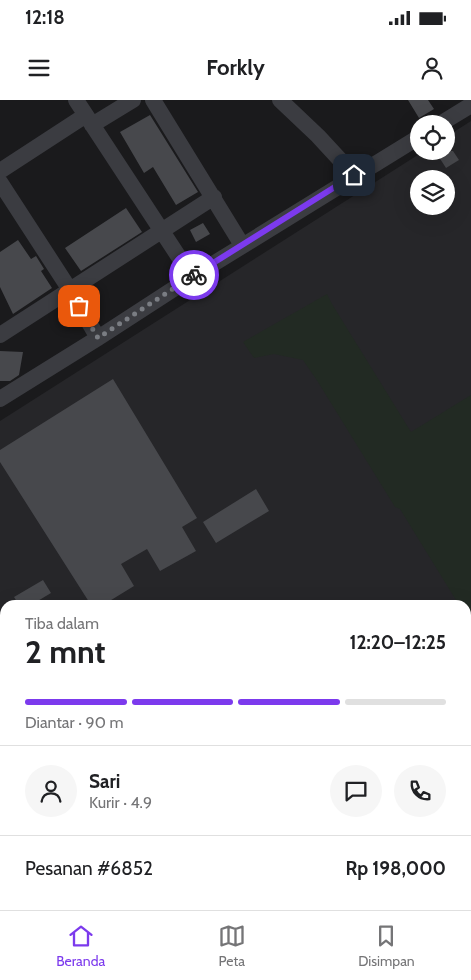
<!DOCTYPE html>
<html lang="id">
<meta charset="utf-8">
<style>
:root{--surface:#fff;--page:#f6f6f6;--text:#202124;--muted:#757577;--line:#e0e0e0;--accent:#7c3aed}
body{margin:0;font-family:Cabin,sans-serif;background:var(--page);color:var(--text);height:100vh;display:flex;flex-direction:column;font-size:19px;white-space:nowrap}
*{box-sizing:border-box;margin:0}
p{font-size:16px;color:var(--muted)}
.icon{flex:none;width:28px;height:28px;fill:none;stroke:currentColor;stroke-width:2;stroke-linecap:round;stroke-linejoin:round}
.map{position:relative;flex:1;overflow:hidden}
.details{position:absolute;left:0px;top:500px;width:471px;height:310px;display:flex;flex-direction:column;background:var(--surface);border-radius:15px 15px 0 0;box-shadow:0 5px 20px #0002}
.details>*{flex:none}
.tools{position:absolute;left:410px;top:15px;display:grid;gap:10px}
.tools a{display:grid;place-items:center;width:45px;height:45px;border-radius:50%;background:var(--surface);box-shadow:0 5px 20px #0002;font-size:25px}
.pin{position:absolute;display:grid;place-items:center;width:42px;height:42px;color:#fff;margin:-21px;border-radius:10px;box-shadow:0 2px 8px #0006}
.courier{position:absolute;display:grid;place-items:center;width:50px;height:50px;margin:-25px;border:4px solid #7c3aed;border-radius:50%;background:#fff;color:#222;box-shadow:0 1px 6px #0007}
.overview em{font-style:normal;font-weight:700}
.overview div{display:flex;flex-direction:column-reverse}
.overview{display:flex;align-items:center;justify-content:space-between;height:85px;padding:0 25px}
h1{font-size:32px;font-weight:700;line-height:38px}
.bar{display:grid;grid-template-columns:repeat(4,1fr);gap:8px 5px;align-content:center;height:60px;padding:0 25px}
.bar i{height:6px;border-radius:4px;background:var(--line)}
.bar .on{background:var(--accent)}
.bar p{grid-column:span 4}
.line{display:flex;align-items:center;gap:12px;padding:0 25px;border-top:1px solid var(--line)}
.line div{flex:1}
.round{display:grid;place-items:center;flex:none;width:52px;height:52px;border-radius:26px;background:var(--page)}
.status{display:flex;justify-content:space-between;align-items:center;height:35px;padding:0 25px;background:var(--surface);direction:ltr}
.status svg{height:14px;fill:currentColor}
header{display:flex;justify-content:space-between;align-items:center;height:65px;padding:0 25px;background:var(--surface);font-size:22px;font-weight:700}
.tabs{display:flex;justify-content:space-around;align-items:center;height:70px;border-top:1px solid var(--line);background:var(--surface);font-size:14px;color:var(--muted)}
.tabs a{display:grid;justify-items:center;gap:2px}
.tabs .on{color:var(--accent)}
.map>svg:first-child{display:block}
.built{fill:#262629;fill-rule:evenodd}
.green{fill:#222a23}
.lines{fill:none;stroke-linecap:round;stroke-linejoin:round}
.taxiway{stroke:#35363a;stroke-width:36}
.building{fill:#47484c}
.minor{stroke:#3b3c41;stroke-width:16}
.done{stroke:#7a7d83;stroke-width:5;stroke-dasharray:0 9}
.route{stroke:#7c3aed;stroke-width:6}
</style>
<div class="status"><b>12:18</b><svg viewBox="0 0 49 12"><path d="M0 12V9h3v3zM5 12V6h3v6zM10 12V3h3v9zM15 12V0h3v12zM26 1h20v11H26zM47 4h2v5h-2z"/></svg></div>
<header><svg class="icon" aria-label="menu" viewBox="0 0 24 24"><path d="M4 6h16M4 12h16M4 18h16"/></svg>Forkly<svg class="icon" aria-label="person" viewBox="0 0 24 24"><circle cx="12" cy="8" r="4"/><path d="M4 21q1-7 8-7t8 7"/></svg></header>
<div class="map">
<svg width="471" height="810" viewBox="0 0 471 810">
<rect width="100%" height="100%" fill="#1a1a1c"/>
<path class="built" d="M471,21V810H0V321L424,51H446V37ZM419,79H446V106H419ZM5,505H466V805H5Z"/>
<path class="green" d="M327,194L332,204L411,332L471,295V525L466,517V505H459L400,409L395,407L318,282L303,260L274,254L254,258L243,242Z
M466,731L471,738V810H449L446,805H466Z"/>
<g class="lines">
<path class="taxiway" d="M466,706L471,714
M260,810L268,805"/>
</g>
<path class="building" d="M408,0H428L434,9L419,18Z
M150,15L198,92L176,105L153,67L144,73L120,32Z
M435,51H453L459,60L446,68Z
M126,108L142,132L81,171L65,148Z
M203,123L210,134L196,142L190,130Z
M18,140L31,159L36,156L44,169L41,171L52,188L13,214L0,187V152Z
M0,251L23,252L19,275L10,281H0Z
M113,279L197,418L182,427L196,451L160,471L147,449L121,464L134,486L103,505H91L0,362V350Z
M256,389L269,411L216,443L203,422Z
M43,480L51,493L31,505H19L14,497Z"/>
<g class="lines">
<path class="minor" d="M76,0L192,177
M153,0L242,145
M280,0L318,36L354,75
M440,24L471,5
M92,25L133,0
M0,71L86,15
M0,82L70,190L98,238
M0,235L214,97
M0,299L98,238L192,177L419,37
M415,805L418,810"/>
</g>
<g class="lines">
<path class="done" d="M79,206L98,238L194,175"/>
<path class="route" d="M194,175L354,75"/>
</g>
</svg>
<div class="tools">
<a><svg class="icon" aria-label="locate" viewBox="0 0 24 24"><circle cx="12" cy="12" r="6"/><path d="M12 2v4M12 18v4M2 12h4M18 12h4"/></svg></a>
<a><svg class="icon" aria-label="layers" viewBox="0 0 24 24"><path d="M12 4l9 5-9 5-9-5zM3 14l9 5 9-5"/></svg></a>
</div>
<div class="pin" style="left:79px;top:206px;background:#ea580c"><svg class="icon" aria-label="bag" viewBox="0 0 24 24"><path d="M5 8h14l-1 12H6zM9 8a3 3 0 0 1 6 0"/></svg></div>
<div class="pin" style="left:354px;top:75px;background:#1f2937"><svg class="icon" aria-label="home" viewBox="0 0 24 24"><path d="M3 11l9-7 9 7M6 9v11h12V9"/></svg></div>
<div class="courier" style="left:194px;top:175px"><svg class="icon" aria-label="bike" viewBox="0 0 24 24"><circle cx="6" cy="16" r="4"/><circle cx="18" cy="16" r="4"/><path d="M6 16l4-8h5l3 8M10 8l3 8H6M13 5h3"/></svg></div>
<section class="details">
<div class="overview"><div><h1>2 mnt</h1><p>Tiba dalam</p></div><em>12:20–12:25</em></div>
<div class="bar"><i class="on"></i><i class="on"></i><i class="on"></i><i></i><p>Diantar · 90 m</p></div>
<div class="line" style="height:90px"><a class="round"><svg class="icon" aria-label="person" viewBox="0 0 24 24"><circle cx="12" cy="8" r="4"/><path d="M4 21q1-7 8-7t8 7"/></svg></a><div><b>Sari</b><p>Kurir · 4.9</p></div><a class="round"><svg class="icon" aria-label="chat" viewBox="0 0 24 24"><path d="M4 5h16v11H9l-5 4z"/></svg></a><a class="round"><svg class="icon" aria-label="phone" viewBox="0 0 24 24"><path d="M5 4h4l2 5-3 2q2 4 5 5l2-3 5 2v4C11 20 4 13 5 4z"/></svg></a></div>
<div class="line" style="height:65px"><div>Pesanan #6852</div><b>Rp 198,000</b></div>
</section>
</div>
<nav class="tabs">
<a class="on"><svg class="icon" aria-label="home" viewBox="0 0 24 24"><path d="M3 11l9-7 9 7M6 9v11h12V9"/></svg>Beranda</a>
<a><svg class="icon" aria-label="map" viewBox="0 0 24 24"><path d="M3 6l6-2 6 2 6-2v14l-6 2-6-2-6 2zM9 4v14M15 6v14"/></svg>Peta</a>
<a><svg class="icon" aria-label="saved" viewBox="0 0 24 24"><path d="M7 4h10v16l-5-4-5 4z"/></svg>Disimpan</a>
</nav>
